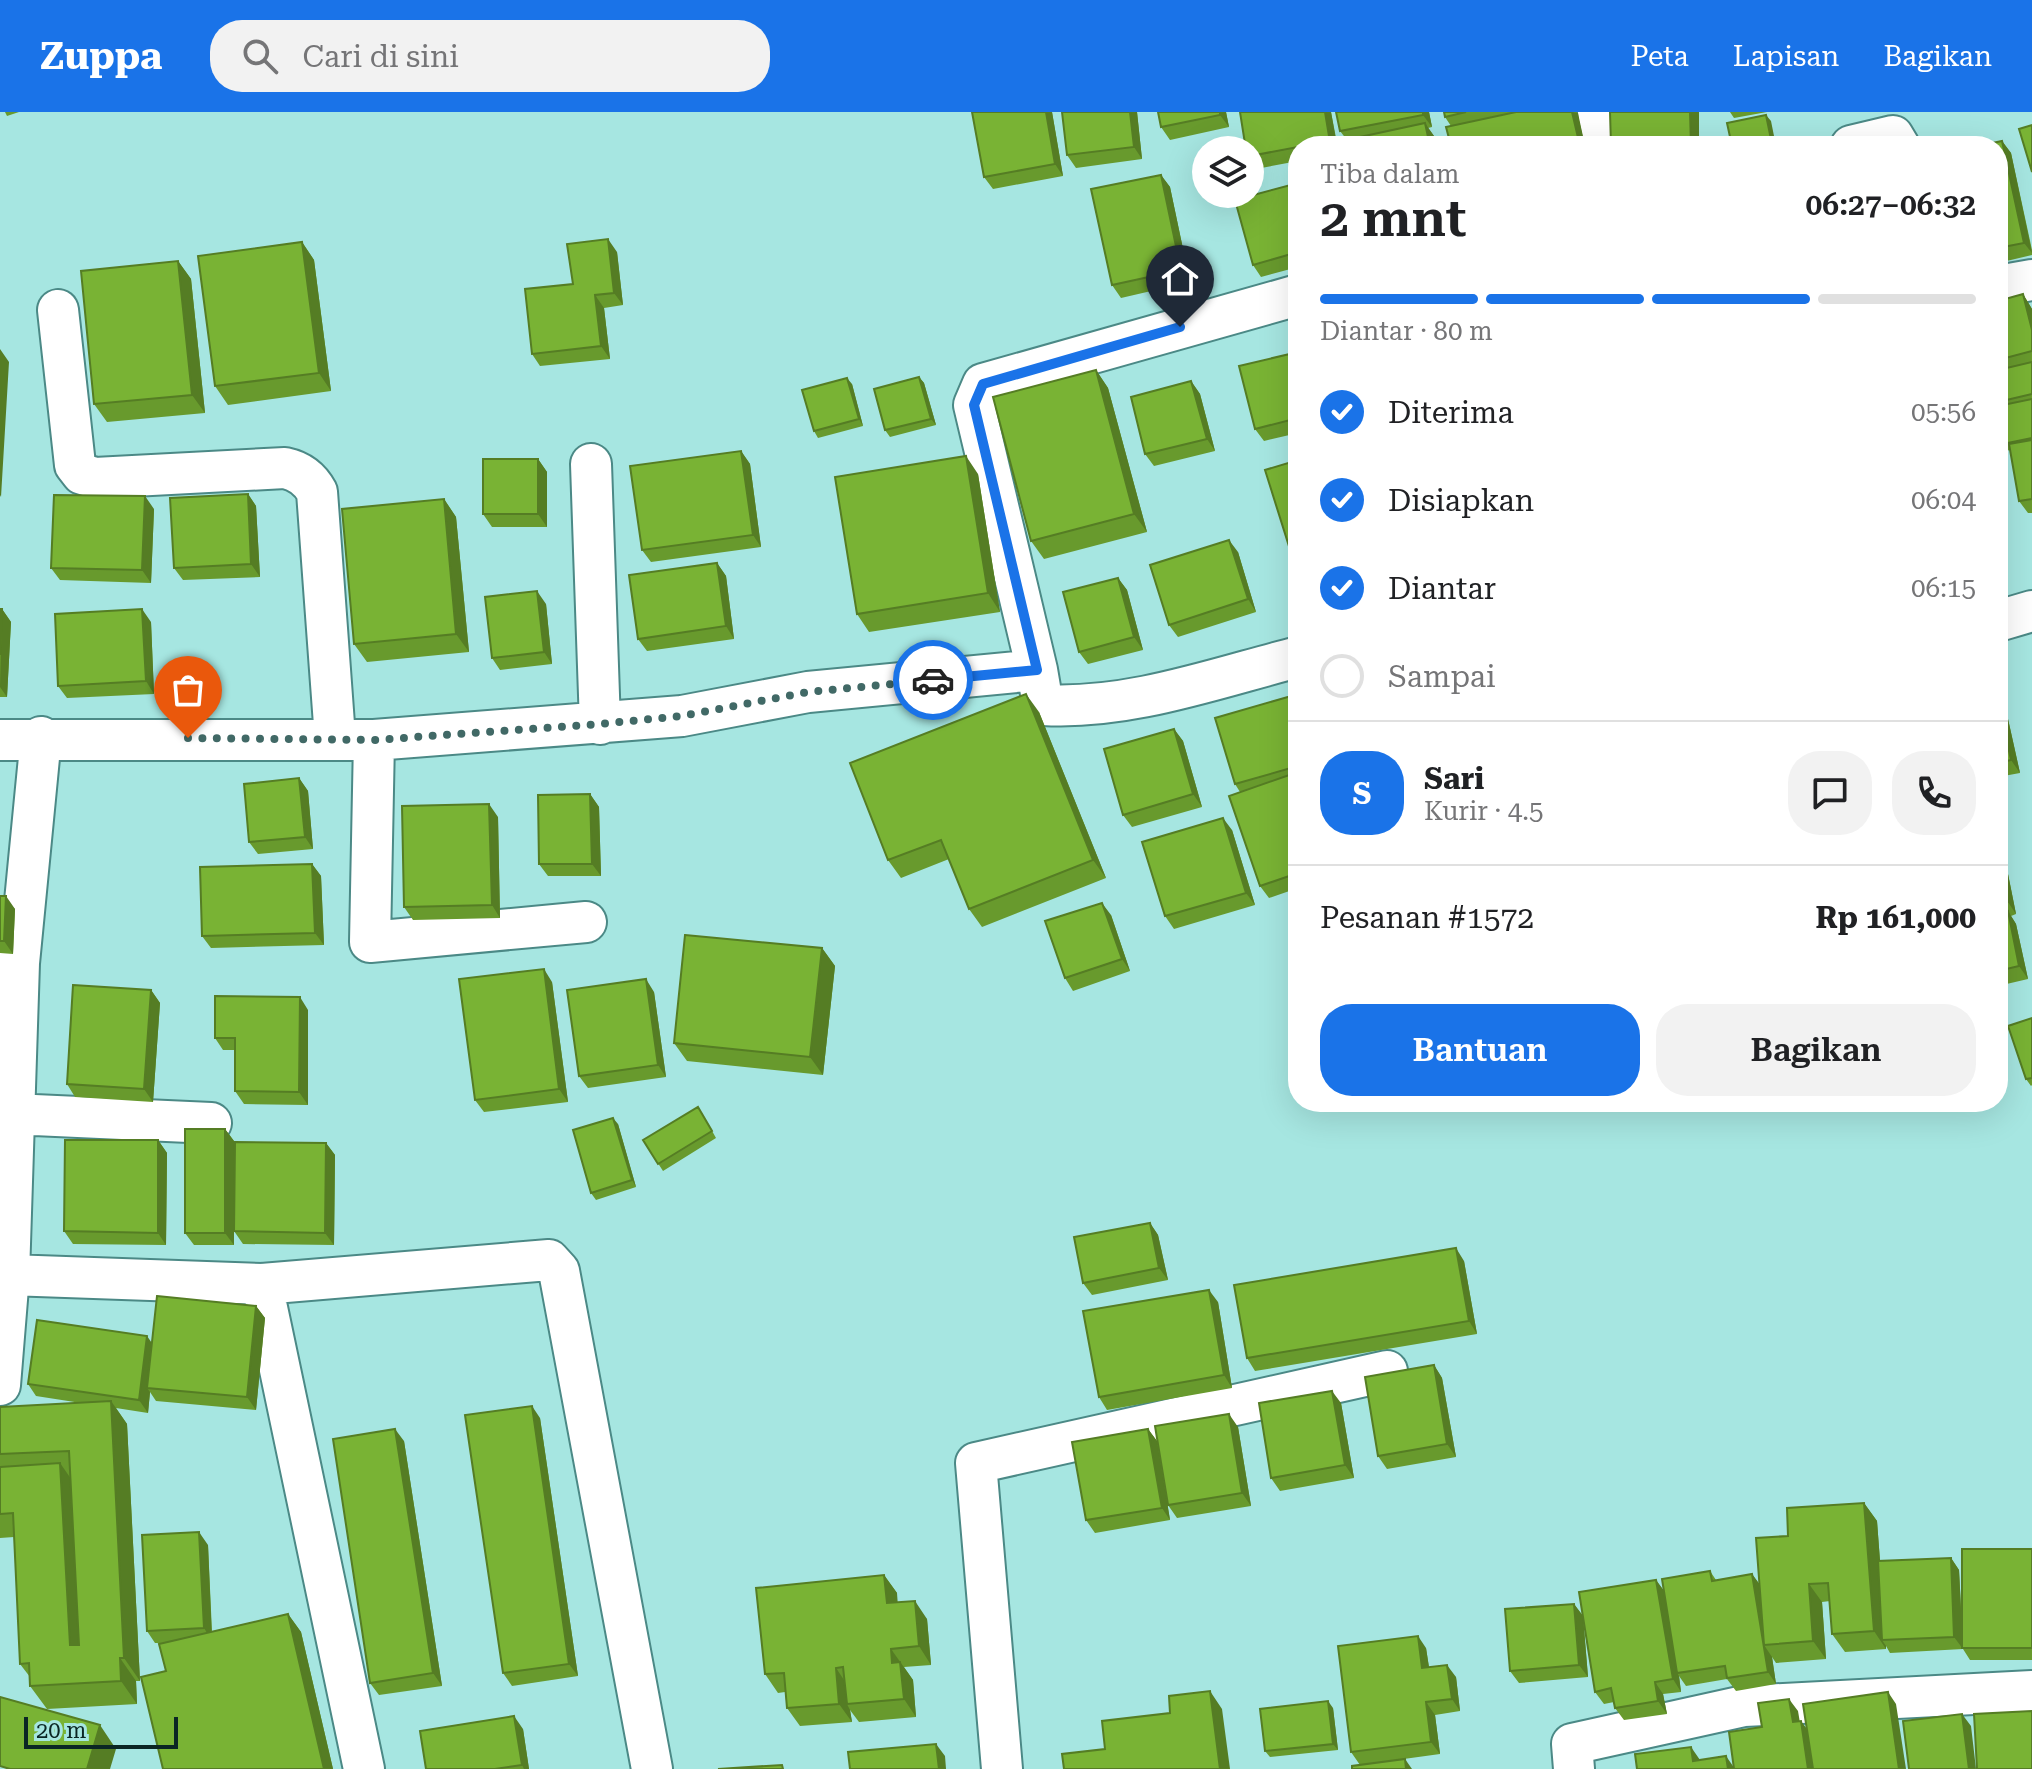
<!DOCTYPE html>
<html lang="id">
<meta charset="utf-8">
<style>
:root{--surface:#fff;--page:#f2f2f2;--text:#202124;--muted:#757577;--line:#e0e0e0;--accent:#1a73e8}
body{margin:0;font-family:"Roboto Serif",serif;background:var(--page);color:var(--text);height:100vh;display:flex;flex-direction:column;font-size:30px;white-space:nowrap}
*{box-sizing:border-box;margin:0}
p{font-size:26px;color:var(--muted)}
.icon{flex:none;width:44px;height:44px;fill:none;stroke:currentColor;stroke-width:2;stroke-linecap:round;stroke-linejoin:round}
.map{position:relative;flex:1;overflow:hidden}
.drawer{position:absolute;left:1288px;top:24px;width:720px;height:976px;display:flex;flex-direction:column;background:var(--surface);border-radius:32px;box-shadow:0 8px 32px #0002}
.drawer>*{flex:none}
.controls{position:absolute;left:1192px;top:24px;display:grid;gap:16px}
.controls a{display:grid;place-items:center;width:72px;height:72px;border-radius:50%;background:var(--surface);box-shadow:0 8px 32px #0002;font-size:40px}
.scale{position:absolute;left:24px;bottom:20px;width:154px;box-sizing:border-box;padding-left:8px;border:4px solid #0b2624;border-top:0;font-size:22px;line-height:28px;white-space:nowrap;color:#0b2624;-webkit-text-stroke:6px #a6e6e1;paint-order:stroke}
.pin{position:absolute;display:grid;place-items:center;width:68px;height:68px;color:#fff;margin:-82px -34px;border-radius:50% 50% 50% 0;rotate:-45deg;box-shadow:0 0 8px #0007}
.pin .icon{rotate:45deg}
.courier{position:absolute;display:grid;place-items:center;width:80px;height:80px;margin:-40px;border:6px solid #1a73e8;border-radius:50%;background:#fff;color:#222;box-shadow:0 2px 10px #0007}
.head em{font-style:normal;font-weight:600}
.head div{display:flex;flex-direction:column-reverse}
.head{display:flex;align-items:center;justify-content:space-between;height:136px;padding:0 32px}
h1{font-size:52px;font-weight:600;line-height:60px}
.bar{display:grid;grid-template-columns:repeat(4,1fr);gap:12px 8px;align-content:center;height:96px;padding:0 32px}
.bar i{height:10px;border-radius:6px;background:var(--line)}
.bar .on{background:var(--accent)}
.bar p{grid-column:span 4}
.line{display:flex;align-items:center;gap:20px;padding:0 32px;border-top:2px solid var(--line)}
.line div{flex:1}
.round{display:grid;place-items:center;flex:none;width:84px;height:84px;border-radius:32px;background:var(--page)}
ol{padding:0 32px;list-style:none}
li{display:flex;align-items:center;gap:24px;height:88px}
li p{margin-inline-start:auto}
li .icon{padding:8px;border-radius:50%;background:var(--accent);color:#fff;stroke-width:4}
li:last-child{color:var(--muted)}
li i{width:44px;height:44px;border:4px solid var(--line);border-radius:50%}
.action{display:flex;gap:16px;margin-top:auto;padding:16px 32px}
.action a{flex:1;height:92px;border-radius:32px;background:var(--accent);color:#fff;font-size:32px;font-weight:600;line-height:92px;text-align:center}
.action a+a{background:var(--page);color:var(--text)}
header{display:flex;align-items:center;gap:48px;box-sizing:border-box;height:112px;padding:0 40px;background:var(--accent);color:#fff}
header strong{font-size:38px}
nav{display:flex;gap:44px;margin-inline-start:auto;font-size:28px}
.search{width:560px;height:72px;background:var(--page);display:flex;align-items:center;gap:20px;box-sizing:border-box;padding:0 28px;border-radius:32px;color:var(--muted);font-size:30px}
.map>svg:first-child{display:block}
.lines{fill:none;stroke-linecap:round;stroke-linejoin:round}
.minor-casing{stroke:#4b8986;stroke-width:44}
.minor{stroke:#fff;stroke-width:40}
.wall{fill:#689a2d}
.shaded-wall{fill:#557d24}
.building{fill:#79b334;stroke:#557d24;stroke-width:2}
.done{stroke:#416966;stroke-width:8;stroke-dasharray:0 14.4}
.route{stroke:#1a73e8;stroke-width:10}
</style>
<header>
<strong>Zuppa</strong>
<div class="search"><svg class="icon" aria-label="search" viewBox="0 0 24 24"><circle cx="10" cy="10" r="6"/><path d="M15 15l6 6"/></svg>Cari di sini</div>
<nav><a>Peta</a><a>Lapisan</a><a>Bagikan</a></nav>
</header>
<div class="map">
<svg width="2032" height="1657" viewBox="0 0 2032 1657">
<rect width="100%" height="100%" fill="#a6e6e1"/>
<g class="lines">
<defs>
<path id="minor" d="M1598,0L1601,34
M1851,34L1893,24L1899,34
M1998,174L2032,168
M58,198L75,353L82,362L95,366L285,356C299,359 310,367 317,380L335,626
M591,352L600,612
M1998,509L2032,499
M1037,558L1043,593C1129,598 1216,566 1298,545
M0,628H374L682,604L808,580L1037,558L974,293L983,272L1298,183
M374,628L370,830L586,810
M12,1002L211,1011
M9,1163L262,1172L549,1148L559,1159L652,1657
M262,1172L364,1657
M0,1273L9,1163L19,851L41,625
M1002,1657L976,1351L1387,1259
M1574,1657L1572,1632L1744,1594L2032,1579"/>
</defs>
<use href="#minor" class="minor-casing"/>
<use href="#minor" class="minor"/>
</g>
<path class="wall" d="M5,0H19L7,4Z
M1052,0L1063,64L993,77L984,65Z
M1137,0L1142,47L1076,56L1067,43Z
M1226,0L1229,15L1170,28L1161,15Z
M1240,0H1331L1337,31L1347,28L1340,19L1336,0H1429L1432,15L1428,16L1434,24L1436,34H1298V49L1256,57L1250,48V38Z
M1444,0H1577L1585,34H1451V14L1445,5Z
M1730,0H1767L1734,6Z
M2002,29L2011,41L2032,138V143L1998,151V34Z
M1161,63L1170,75L1190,170L1121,186L1112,173Z
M1298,71V155L1261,165L1253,153Z
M302,130L314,148L331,279L228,293L215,274Z
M617,140L623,193L604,196L610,247L540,254L532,242L573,172Z
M178,149L191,167L205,301L107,310L94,292Z
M2023,182L2032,197V401H2028L2019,389L2010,338L1998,341V189Z
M1298,240V321L1264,329L1255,317Z
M1096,258L1108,276L1147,420L1044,447L1031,429Z
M919,265L924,271L936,313L890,325L885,318Z
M1191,269L1200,282L1215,339L1154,354L1145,342Z
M852,272L863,314L818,326L814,319Z
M741,339L750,352L761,435L651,450L642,438Z
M538,347L547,360V415H492L483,402Z
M978,362L1000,500L869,520L857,502Z
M248,382L256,394L260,465L183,468L174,456Z
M444,387L456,405L469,540L367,550L354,532Z
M154,397L151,471L60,468L51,456Z
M1238,440L1256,500L1178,525L1169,513Z
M717,451L726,464L734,527L647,539L638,527Z
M1118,466L1127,478L1143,538L1088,552L1079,540Z
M546,492L552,552L500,558L492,546Z
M0,497H2L11,510L7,585H0Z
M151,510L154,582L67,586L58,574Z
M1998,562L2020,661L1998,665Z
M1298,582V776L1269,786L1260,774L1240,680L1235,672Z
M1039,600L1106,766L982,815L969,797L949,747L901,766L888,748Z
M1174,617L1183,629L1202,695L1132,715L1123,703Z
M299,666L308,679L313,737L258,742L249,730Z
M590,682L599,695L601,764H548L539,752Z
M498,705L500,806L413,808L404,795Z
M1232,718L1255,793L1174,817L1165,804Z
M1998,731L2003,737L2016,802L2011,804L2016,812L2028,867L1998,874Z
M312,752L321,764L324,833L211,836L202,824Z
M0,784L15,797L13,842L0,841Z
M1111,803L1130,859L1073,879L1065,866Z
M822,836L835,854L823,963L687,949L674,931Z
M552,870L568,990L484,1000L475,988Z
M151,878L160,891L153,990L75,985L67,972Z
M654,880L666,965L588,976L579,964Z
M308,898V993L244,992L235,979V938H223L215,926Z
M2032,906V973L2031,974L2026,967Z
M702,1001L716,1026L663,1059L643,1028Z
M618,1012L636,1075L596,1088L591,1081Z
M225,1017L234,1029V1133H194L185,1121Z
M158,1028L167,1041L166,1133L73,1132L64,1119Z
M326,1031L335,1043L334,1133L243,1132L234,1119Z
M1150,1111L1158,1123L1168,1168L1092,1183L1083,1171Z
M1464,1149L1477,1222L1255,1259L1247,1246Z
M1218,1190L1232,1276L1107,1298L1099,1285Z
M256,1194L265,1206L256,1298L156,1289L150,1280L148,1301L116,1296L127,1312L140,1569H136L137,1592L47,1597L30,1574V1565L20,1552L14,1425L0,1426V1295L81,1291L36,1284L28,1272L152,1231Z
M1434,1253L1442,1266L1456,1345L1387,1357L1378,1344Z
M1341,1291L1354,1366L1280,1379L1271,1366Z
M540,1306L578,1564L512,1574L503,1561Z
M1238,1315L1251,1394L1177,1406L1168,1393Z
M1148,1317L1157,1329L1170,1408L1095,1421L1086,1408Z
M404,1329L442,1574L379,1583L370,1571Z
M1864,1391L1877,1409L1880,1449L1951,1446L1959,1458L1962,1512L2032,1437V1548H1970L1963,1537L1890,1541L1886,1534V1537L1845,1540L1832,1522L1830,1489L1822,1490L1826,1547L1776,1551L1772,1545L1776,1572L1736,1579L1727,1567L1686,1574L1679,1564L1681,1580L1663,1582L1667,1602L1624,1608L1615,1596L1614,1590L1604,1592L1595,1580L1656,1468L1663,1478L1710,1459L1716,1468L1752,1462L1759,1472L1788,1424Z
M208,1433L212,1520L288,1502L301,1520L333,1657H163L166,1559L163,1531H155L147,1519Z
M884,1463L897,1481V1490L927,1507L931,1553L904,1555L913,1568L916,1605L859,1610L850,1598L852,1610L800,1614L787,1596L785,1580L778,1581L765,1562Z
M1574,1492L1583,1504L1588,1565L1519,1571L1510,1559Z
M1426,1536L1429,1555L1456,1565L1460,1599L1435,1603L1440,1642L1360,1653L1351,1640Z
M1333,1596L1338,1638L1270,1645L1265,1639Z
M523,1617L529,1657H426Z"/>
<path class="shaded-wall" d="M1046,0H1052L1063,64L1055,52Z
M1130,0H1137L1142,47L1134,35Z
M1220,0H1226L1229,15L1220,3Z
M1325,0H1331L1337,34H1333L1330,30Z
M1423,0H1429L1432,15L1423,3Z
M1572,0L1578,1L1585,34H1580Z
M1690,0H1699V34H1691Z
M1766,3L1771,9L1776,34L1772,32Z
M1425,11L1434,24L1436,34H1430Z
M2002,29L2011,41L2032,141L2024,131Z
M1161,63L1170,75L1190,170L1181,158Z
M608,127L617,140L623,193L614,181Z
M302,130L314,148L331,279L319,261Z
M178,149L191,167L205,301L192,283Z
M2023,182L2032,197V218Z
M595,183L604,196L610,247L601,234Z
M0,237L9,250L1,385L0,383Z
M1096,258L1108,276L1147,420L1134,402Z
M919,265L924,271L936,313L931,307Z
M847,266L852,272L863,314L859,307Z
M1191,269L1200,282L1215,339L1207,327Z
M741,339L750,352L761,435L753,423Z
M966,344L978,362L1000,500L988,481Z
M538,347L547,360V415L538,402Z
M248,382L256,394L260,465L251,452Z
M145,384L154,397L151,471L142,458Z
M444,387L456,405L469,540L456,522Z
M1229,428L1238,440L1256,500L1248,487Z
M717,451L726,464L734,527L726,514Z
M1118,466L1127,478L1143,538L1134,525Z
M537,479L546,492L552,552L544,540Z
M2,497L11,510L7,585L0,575Z
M142,497L151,510L154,582L146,569Z
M1998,562L2020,661L2011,648L1998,589Z
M1026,582L1039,600L1106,766L1093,748Z
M1174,617L1183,629L1202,695L1193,682Z
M299,666L308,679L313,737L305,725Z
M590,682L599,695L601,764L592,752Z
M489,692L498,705L500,806L492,793Z
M1223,706L1232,718L1255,793L1246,781Z
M1998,730L2003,737L2016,802L2008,790L1998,744Z
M312,752L321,764L324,833L315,821Z
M6,784L15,797L13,842L4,829Z
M1102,791L1111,803L1130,859L1122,847Z
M2008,799L2016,812L2028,867L2019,854Z
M822,836L835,854L823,963L810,945Z
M544,857L552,870L568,990L559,977Z
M646,867L654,880L666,965L658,953Z
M151,878L160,891L153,990L144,977Z
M300,885L308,898V993L299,980Z
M613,1006L618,1012L636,1075L632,1068Z
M225,1017L234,1029V1133L225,1121Z
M158,1028L167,1041L166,1133L158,1121Z
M326,1031L335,1043L334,1133L325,1121Z
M1150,1111L1158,1123L1168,1168L1159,1156Z
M1456,1136L1464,1149L1477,1222L1469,1209Z
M1209,1178L1218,1190L1232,1276L1224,1263Z
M256,1194L265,1206L256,1298L247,1285Z
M147,1224L156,1237L147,1276L150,1280L148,1301L139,1288Z
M1434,1253L1442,1266L1456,1345L1447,1332Z
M1332,1279L1341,1291L1354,1366L1345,1353Z
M111,1289L127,1312L140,1569L124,1546Z
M532,1294L540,1306L578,1564L569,1552Z
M1229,1302L1238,1315L1251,1394L1242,1381Z
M395,1317L404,1329L442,1574L433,1561Z
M1148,1317L1157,1329L1170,1408L1162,1396Z
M60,1351L76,1374L86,1556L70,1533Z
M1864,1391L1877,1409L1886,1528H1882L1886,1534V1537L1874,1519Z
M199,1420L208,1433L212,1529L204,1516Z
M1951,1446L1959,1458L1963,1537L1954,1525Z
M1752,1462L1761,1474L1764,1533L1772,1545L1776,1572L1768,1560Z
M884,1463L897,1481L899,1509L887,1491Z
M1656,1468L1665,1480L1677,1561L1679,1564L1681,1580L1673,1567Z
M1809,1472L1822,1490L1826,1547L1813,1529Z
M915,1489L927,1507L931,1553L919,1534Z
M1574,1492L1583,1504L1588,1565L1579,1553Z
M288,1502L301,1520L333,1657H324Z
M1418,1524L1426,1536L1431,1569L1422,1556Z
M891,1537L913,1568L916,1605L904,1587L892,1551Z
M120,1546L136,1569L137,1592L121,1569Z
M1447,1553L1456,1565L1460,1599L1452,1587Z
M836,1556L848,1574L847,1592L850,1598L852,1610L839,1592Z
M1655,1570L1663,1582L1667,1602L1658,1589Z
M1210,1579L1222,1597L1230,1657H1220Z
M1888,1580L1896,1592L1906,1657H1899Z
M1789,1587L1798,1599L1802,1623L1793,1610Z
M1328,1589L1333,1596L1338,1638L1333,1632Z
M1426,1590L1435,1603L1440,1642L1431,1630Z
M1962,1602L1971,1614L1976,1657H1969Z
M514,1604L523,1617L529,1657H524L522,1653Z
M1801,1609L1810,1621L1815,1657H1808Z
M100,1613L116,1637L110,1657H87Z
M936,1632L945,1644L946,1657H939Z
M1691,1635L1700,1648L1693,1649Z
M1726,1644L1735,1657H1728Z
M1405,1647L1412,1657H1406Z"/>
<path class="building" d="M972,0H1046L1055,52L984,65Z
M1062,0H1130L1134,35L1067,43Z
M1158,0H1220V3L1161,15Z
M1240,0H1325L1330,30L1306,34H1298V35L1250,44V38H1246Z
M1336,0H1423V3L1340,19Z
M1444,0H1466L1445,5Z
M1516,0H1572L1580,34H1451L1446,15Z
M1610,0H1690L1691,34H1611Z
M1766,3L1772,32L1765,34H1732L1727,11Z
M1425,11L1430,34H1333L1332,31Z
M2032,13V60L2019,17Z
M2002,29L2024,131L1998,136V34H1978Z
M1161,63L1181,158L1112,173L1091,77Z
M1298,71V140L1253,153L1235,88Z
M608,127L614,181L595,183L601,234L532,242L525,177L573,172L567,132Z
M302,130L319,261L215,274L198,144Z
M178,149L192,283L94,292L81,159Z
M2023,182L2032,218V239L1998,248V189Z
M1298,240V306L1255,317L1239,254Z
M2032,250V282L1998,290V258Z
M1096,258L1134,402L1031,429L993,285Z
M919,265L931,307L885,318L874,277Z
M847,266L859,307L814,319L802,278Z
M1191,269L1207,327L1145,342L1131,285Z
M2032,287V326L1998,333V294Z
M2032,328V387L2019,389L2009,332Z
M741,339L753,423L642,438L630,354Z
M966,344L988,481L857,502L835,365Z
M483,347H538V402H483Z
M1298,348V463L1265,358Z
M248,382L251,452L174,456L170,386Z
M54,383L145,384L142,458L51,456Z
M444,387L456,522L354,532L342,397Z
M1229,428L1248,487L1169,513L1150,453Z
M717,451L726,514L638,527L629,463Z
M1118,466L1134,525L1079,540L1063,480Z
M537,479L544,540L492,546L485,485Z
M0,497H2L0,543Z
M142,497L146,569L58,574L55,502Z
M1026,582L1093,748L969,797L941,728L888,748L850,651Z
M1298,582V654L1235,672L1215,606Z
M1998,589L2011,648L1998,651Z
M1174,617L1193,682L1123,703L1104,637Z
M1298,660V761L1260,774L1229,684Z
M299,666L305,725L249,730L244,672Z
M590,682L592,752H539L538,683Z
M489,692L492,793L404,795L402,694Z
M1223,706L1246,781L1165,804L1142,730Z
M1998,744L2008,790L1998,792Z
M312,752L315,821L202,824L200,755Z
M0,784H6L4,829H0Z
M1102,791L1122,847L1065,866L1045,809Z
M2008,799L2019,854L1998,859V801Z
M685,823L822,836L810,945L674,931Z
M544,857L559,977L475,988L459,867Z
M646,867L658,953L579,964L567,878Z
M73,873L151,878L144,977L67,972Z
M215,884L300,885L299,980L235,979V926H215Z
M2032,906V966L2026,967L2008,914Z
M698,995L712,1019L658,1052L643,1028Z
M613,1006L632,1068L591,1081L573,1018Z
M185,1017H225V1121H185Z
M65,1028H158V1121L64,1119Z
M235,1030L326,1031L325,1121L234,1119Z
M1150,1111L1159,1156L1083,1171L1074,1125Z
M1456,1136L1469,1209L1247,1246L1234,1173Z
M1209,1178L1224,1263L1099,1285L1083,1199Z
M157,1184L256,1194L247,1285L147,1276Z
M37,1208L147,1224L139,1288L28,1272Z
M1434,1253L1447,1332L1378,1344L1365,1265Z
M1332,1279L1345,1353L1271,1366L1259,1291Z
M111,1289L124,1546H120L121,1569L30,1574L29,1551L20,1552L13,1401L0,1402V1355L60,1351L70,1533H79L69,1339L0,1342V1295Z
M532,1294L569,1552L503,1561L465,1303Z
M1229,1302L1242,1381L1168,1393L1155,1314Z
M395,1317L433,1561L370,1571L333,1327Z
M1148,1317L1162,1396L1086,1408L1072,1330Z
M1864,1391L1874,1519L1832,1522L1828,1471L1809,1472L1813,1529L1764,1533L1756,1426L1788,1424L1787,1396Z
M199,1420L204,1516L147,1519L142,1423Z
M1962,1437H2032V1536H1962Z
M1951,1446L1954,1525L1882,1528L1878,1449Z
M1710,1459L1712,1469L1752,1462L1768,1560L1727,1566L1725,1554L1677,1561L1662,1467Z
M884,1463L887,1491L915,1489L919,1534L891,1537L892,1551L900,1550L904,1587L847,1592L843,1555L836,1556L839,1592L787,1596L784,1561L765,1562L756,1476Z
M1656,1468L1673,1567L1655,1570L1658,1589L1615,1596L1611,1576L1595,1580L1579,1480Z
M1574,1492L1579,1553L1510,1559L1505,1497Z
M288,1502L324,1657H163L141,1565L166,1559L159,1532Z
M1418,1524L1422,1556L1447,1553L1452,1587L1426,1590L1431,1630L1351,1640L1338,1534Z
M1210,1579L1220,1657H1064L1062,1642L1105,1637L1102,1609L1170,1601L1169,1584Z
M1888,1580L1899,1657H1813L1803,1592Z
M0,1585L100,1613L87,1657H10L0,1654Z
M1789,1587L1793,1610L1801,1609L1808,1657H1734L1729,1620L1762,1615L1758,1591Z
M1328,1589L1333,1632L1265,1639L1260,1597Z
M2032,1599V1657H1977L1974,1602Z
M1962,1602L1969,1657H1909L1903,1609Z
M514,1604L522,1653L495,1657H426L420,1619Z
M936,1632L939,1657H850L848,1640Z
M1691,1635L1693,1649L1726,1644L1728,1657H1637L1635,1642Z
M1405,1647L1406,1657H1352V1654Z
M782,1653L783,1657H718Z"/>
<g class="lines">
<path class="done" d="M188,626L374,628L600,612L682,604L808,580L933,568"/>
<path class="route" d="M933,568L1037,558L974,293L983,272L1180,215"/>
</g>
</svg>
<div class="controls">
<a><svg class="icon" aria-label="layers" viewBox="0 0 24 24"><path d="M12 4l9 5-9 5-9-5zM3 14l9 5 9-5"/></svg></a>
</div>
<div class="scale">20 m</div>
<div class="pin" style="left:188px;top:626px;background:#ea580c"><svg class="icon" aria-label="bag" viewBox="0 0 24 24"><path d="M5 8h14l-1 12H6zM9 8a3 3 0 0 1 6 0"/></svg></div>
<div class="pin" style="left:1180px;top:215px;background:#1f2937"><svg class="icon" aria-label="home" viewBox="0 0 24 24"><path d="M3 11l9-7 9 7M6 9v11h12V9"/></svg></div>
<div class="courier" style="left:933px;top:568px"><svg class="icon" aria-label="car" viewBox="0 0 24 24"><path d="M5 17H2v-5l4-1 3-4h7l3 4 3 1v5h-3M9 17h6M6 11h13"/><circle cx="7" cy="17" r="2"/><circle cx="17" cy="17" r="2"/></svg></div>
<section class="drawer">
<div class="head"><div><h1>2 mnt</h1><p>Tiba dalam</p></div><em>06:27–06:32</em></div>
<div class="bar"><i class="on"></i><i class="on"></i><i class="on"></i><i></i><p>Diantar · 80 m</p></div>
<ol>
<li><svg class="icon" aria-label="check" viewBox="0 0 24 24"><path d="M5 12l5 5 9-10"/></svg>Diterima<p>05:56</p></li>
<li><svg class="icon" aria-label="check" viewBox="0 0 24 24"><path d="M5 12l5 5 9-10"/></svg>Disiapkan<p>06:04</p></li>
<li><svg class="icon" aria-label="check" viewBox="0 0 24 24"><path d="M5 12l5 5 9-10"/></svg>Diantar<p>06:15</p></li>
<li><i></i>Sampai</li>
</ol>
<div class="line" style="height:144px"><b class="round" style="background:var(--accent);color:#fff">S</b><div><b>Sari</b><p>Kurir · 4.5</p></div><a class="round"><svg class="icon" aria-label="chat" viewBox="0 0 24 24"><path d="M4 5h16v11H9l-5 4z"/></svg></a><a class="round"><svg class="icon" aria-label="phone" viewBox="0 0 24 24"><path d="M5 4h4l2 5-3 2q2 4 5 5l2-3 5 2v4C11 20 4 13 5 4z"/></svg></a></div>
<div class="line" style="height:104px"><div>Pesanan #1572</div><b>Rp 161,000</b></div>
<div class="action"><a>Bantuan</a><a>Bagikan</a></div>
</section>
</div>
